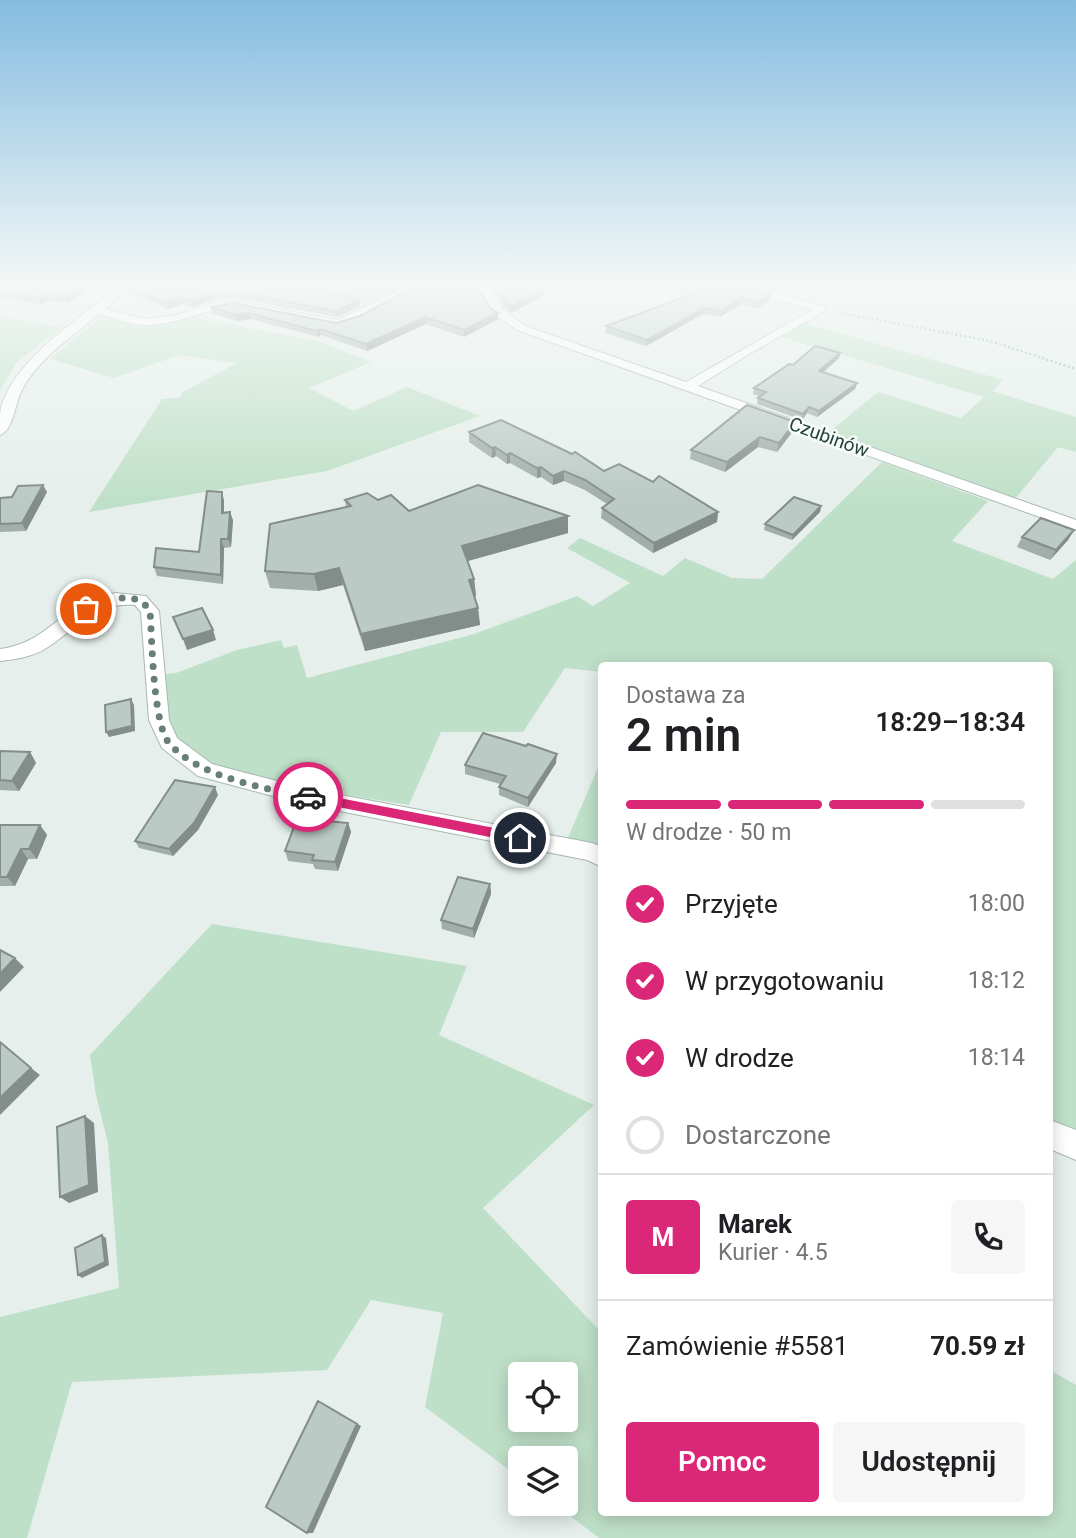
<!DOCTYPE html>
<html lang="pl">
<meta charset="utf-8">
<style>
:root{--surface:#fff;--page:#f6f6f6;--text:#202124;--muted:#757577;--line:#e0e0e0;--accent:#db2777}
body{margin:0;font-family:Roboto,sans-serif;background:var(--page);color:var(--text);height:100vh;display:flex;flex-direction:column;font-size:26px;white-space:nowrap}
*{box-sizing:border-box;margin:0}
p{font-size:23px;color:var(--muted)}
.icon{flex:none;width:38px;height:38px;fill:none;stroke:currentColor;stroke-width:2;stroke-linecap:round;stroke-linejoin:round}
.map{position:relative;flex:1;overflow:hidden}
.side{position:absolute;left:598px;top:662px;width:455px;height:854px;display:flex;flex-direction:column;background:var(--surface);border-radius:7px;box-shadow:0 4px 18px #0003}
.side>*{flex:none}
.fabs{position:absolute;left:508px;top:1362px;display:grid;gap:14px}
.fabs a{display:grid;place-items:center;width:70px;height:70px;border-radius:7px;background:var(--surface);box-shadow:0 4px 18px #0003;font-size:35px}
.pin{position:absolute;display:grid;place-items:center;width:60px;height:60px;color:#fff;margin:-30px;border:4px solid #fff;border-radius:50%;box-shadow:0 2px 7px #0007}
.courier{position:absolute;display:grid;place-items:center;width:70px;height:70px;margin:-35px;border:5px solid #db2777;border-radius:50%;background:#fff;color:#222;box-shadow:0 2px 9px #0007}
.overview em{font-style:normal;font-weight:600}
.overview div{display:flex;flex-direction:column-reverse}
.overview{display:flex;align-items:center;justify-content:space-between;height:119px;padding:0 28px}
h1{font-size:46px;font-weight:600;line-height:52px}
.bar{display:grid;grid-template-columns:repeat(4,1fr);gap:10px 7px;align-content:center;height:84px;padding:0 28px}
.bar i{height:9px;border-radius:5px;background:var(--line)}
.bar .selected{background:var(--accent)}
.bar p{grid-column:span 4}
.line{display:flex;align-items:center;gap:18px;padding:0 28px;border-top:2px solid var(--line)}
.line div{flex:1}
.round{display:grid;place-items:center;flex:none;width:74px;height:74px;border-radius:7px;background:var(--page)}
ol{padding:0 28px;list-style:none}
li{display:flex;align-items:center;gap:21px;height:77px}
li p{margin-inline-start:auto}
li .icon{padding:7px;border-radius:50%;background:var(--accent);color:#fff;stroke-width:4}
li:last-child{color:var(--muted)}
li i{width:38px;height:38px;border:4px solid var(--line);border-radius:50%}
.cta{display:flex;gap:14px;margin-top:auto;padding:14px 28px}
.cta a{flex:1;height:80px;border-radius:7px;background:var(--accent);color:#fff;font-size:28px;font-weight:600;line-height:80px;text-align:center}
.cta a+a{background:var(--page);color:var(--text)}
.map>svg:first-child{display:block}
.green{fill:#bfe0c8;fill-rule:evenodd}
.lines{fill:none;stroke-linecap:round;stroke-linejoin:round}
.minor-casing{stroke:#a8b8b2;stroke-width:2}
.path{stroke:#86b3a5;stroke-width:2.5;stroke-dasharray:2 2.5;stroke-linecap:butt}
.minor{fill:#fff;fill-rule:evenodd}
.wall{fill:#a1aea9}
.shaded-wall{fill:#838d89}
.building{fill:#bbcac4;stroke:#838d89;stroke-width:2}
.route{fill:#db2777}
.done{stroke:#687f78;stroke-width:7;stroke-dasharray:0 12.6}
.labels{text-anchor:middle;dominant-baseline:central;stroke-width:5;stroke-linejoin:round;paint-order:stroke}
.far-street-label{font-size:19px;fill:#24423a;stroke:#f7fbf9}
</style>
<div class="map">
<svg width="1076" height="1538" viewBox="0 0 1076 1538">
<rect width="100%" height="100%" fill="#e6efeb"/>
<path class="green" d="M312,285H414L366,306Z
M0,317L63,327L17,362L0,390Z
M101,317L143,327L191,317L321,342L371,362L309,388L353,411L407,387L480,416L327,471L89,512L162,399L180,398L183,392L237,363L179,355L114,378L50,359Z
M805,323L1003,380L992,391L1076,417V452L1058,447L1015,499L828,433L878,392L961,418L984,397L782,337Z
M882,462L988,501L952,541L1053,579L1076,560V1137L1050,1123V665H602V672L565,668L523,732H441L409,805C366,798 212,777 186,749C165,726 167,703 165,674L176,673L237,650L281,640L284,648L297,645L307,678L474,634L577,596L593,606L630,583L567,548L580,538L663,576L685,558L732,578L762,579Z
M602,758V850L567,840Z
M212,924L467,966L439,1035L594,1105L483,1208L602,1333V1512H1050V1370L1076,1385V1538H599L553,1503H565V1458H520V1478L425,1407L443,1313L371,1300L327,1370L72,1382L27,1538H0V1317L119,1288L108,1143L96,1095L90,1055ZM520,1374H565V1419H520Z"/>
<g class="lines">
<defs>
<path id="minor" d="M121,285H132L105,309L145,319L176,315L217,302L235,301L337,320L412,285H424L360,320L338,327L235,307C205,309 178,324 148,325C133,326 114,318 99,314C72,337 37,359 21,392C15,404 13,431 0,435C0,428 0,420 0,413C9,362 83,316 121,285Z
M475,285H486L491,288L501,308L525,326L686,382L812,310L737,287L736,285H751L825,307V311L749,354L698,386L1076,520V530L517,330L492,312L482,292Z
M115,593L146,596L159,611L169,720L177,738L212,764L299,787L592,843L602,847V867L587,860L299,803L198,776L162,748L149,720L141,612L135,605C94,602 79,627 48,647C33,657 17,659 0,661V649C36,644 49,625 78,606C88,600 103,596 115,593Z
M1050,1120L1076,1130V1160L1050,1149Z"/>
</defs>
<use href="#minor" class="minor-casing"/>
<path class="path" d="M836,312L990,341L1076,369"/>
<use href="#minor" class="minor"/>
</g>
<path class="wall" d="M0,285H99L68,303L50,301L41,305L0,297Z
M490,285H531L544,296L511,313L503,306L492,286Z
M664,285H741L771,293L770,300L757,308L741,304L720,317L703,314L646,346L605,333L606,326L695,294Z
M759,285H793L782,291Z
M126,286L359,300L360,306L337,317L235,298L216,299L192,307L182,304L168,309L128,292Z
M421,290L489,307L498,313V319L464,337L426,324L367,351L321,335L318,337L251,319L237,321L212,313L211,307L336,323L360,316Z
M840,353L839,358L823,372L857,383L855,389L817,417L807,413L802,420L757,404L758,398L761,397L753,394L754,388L793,365Z
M795,422L793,431L777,452L758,447L725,472L690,459L691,450Z
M469,432L604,471L653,482L718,512L717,522L653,553L601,518L602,508L607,504L585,490L564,481L553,485L541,477L537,478L510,463L507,464L496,456L492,458L469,442Z
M47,492L26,531L0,532V498Z
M224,500V513L233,520L231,547L224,548L223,584L157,576L154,567L199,552Z
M345,500H378L409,511L568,516V533L468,561L474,579L476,596L474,597L478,608L480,625L365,651L343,585L318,591L270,588L265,571L346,507Z
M821,506L820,512L792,540L764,530L765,524Z
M1074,530L1068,540L1050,560L1017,547L1022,537Z
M0,751L30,752L36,763L19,791L0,790Z
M556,763L528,807L499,795V787L500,784L465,774V765Z
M218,795L198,830L173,856L139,848L135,841Z
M348,823L351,832L338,871L315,869L313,864L288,861L285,851L305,825Z
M0,825H40L47,835L37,859H28L15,886H0Z
M490,884L491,894L474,938L442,929L441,920Z"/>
<path class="shaded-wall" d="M87,285H99L68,303L66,297Z
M783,285H793L782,291Z
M544,290V296L511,313V306Z
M215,293L216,299L192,307L191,301Z
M771,293L770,300L757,308L758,302Z
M47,295L50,301L41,305L38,299Z
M180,298L182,304L168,309L166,303Z
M742,298L741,304L720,317L721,311Z
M359,300L360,306L337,317L336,311Z
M704,308L703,314L646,346L647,340Z
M249,313L251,319L237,321L235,315Z
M498,313V319L464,337V330Z
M425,317L426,324L367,351L366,344Z
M320,329L321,335L318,337L316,331Z
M840,353L839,358L818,377L819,371Z
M857,383L855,389L817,417L819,411Z
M809,407L807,413L802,420L803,414Z
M795,422L793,431L777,452L779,443Z
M760,437L758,447L725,472L727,462Z
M495,447L496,456L492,458V448Z
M510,453V463L507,464V455Z
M541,467V477L537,478V468Z
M564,471V481L553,485V476Z
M43,485L47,492L26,531L22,523Z
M222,492L224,500V521L222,513Z
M821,506L820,512L792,540L793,535Z
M230,512L233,520L231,547L228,539Z
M718,512L717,522L653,553L654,543Z
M568,516V533L464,562L462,546Z
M1074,530L1068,540L1050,560L1056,550Z
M221,539L224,548L223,584L221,575Z
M339,568L343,585L318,591L314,574Z
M474,579L476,596L470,597L469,580Z
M478,608L480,625L365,651L361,634Z
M213,630L216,640L187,650L183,639Z
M131,699L134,705L135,731L109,737L106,732Z
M30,752L36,763L19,791L12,781Z
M557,754L556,763L528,807V798Z
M215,787L218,795L198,830L173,856L169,849Z
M348,823L351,832L338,871L335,862Z
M40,825L47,835L37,859L29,849Z
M21,849L28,859L15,886L7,877Z
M490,884L491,894L474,938L473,929Z
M15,958L24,967L0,992V974Z
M31,1068L40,1075L0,1115V1098Z
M85,1116L94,1123L98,1192L69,1203L60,1197Z
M102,1235L106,1238L109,1265L82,1278L78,1275Z
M323,1403L361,1426L313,1533H307Z"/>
<path class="building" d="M0,285H87L66,297L47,295L38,299L0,292Z
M127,285H307L359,300L336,311L233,292L215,293L191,301L180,298L166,303L126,286Z
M431,285H477L489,307L498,313L464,330L425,317L366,344L320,329L316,331L249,313L235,315L211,307L233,303L336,323L360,316L412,288L421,290Z
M495,285H531L544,290L511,306L503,300Z
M685,285H741L771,293L758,302L742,298L721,311L704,308L647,340L606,326L704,290Z
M815,346L840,353L819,371L857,383L819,411L809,407L803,414L758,398L766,392L754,388L789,364L793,365Z
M747,405L795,422L779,443L760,437L727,462L691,450Z
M501,420L572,454L575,452L604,471L619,464L653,482L659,476L718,512L654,543L602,508L614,499L585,480L564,471L553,476L541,467L537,468L510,453L507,455L495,447L492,448L469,432Z
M43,485L22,523L0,524V498L12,497L18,486Z
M478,485L568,516L462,546L474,579L469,580L478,608L361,634L339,568L314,574L265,571L270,524L351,506L345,500L367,493L378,500L391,495L409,511Z
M207,491L222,492V513L230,512L228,539H221V575L154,567L156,548L199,552Z
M794,497L821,506L793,535L765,524Z
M1041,518L1074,530L1056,550L1022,537Z
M202,608L213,630L183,639L173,617Z
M131,699L132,726L106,732L105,705Z
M483,733L526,746L528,744L557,754L528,798L499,787L506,776L465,765Z
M0,751L30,752L12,781L0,780Z
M175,780L215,787L194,823L169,849L135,841Z
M307,819L348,823L335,862L312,860L314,855L285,851L295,824L305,825Z
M0,825H40L29,849H21L7,877H0Z
M458,877L490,884L473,929L441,920Z
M0,950L15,958L0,974Z
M0,1042L31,1068L0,1098Z
M85,1116L89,1185L60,1197L57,1127Z
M102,1235L105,1262L78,1275L75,1248Z
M318,1401L357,1424L307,1533L266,1507Z"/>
<linearGradient id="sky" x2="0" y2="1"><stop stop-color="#84bce0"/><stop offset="0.57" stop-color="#f4f8f6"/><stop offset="1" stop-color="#f4f8f6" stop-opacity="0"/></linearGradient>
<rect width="1076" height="500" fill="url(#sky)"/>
<path class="route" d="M308,792L520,833L527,838L520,843L308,801L302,797Z"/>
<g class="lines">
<path class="done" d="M86,609C106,602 135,587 150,611C152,639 153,724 169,743C198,777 266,789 308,797"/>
</g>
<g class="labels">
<g class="far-street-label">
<text transform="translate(829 437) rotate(20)">Czubinów</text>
</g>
</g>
</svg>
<div class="fabs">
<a><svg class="icon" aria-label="locate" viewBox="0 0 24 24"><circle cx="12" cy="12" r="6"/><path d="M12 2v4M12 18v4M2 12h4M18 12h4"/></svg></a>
<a><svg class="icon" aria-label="layers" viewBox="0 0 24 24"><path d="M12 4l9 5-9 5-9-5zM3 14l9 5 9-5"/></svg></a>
</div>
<div class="pin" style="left:86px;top:609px;background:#ea580c"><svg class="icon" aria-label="bag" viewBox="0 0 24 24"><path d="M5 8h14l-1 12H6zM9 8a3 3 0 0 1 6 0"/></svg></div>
<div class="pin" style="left:520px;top:838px;background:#1f2937"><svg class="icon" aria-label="home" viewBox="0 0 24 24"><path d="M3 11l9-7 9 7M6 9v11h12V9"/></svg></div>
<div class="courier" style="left:308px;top:797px"><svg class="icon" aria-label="car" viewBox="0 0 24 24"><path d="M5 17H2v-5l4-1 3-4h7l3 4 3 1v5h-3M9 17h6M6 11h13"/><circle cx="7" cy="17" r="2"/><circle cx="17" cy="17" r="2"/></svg></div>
<section class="side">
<div class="overview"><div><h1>2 min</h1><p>Dostawa za</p></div><em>18:29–18:34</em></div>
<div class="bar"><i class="selected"></i><i class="selected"></i><i class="selected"></i><i></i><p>W drodze · 50 m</p></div>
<ol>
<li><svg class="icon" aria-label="check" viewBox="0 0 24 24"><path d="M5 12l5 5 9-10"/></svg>Przyjęte<p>18:00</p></li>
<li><svg class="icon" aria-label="check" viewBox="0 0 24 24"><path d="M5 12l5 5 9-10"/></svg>W przygotowaniu<p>18:12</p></li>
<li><svg class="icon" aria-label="check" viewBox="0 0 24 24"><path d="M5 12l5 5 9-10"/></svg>W drodze<p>18:14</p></li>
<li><i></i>Dostarczone</li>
</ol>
<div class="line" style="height:126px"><b class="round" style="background:var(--accent);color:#fff">M</b><div><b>Marek</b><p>Kurier · 4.5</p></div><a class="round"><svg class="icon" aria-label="phone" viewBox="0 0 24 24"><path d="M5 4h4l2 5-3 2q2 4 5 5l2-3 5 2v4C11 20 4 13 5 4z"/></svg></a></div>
<div class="line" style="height:91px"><div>Zamówienie #5581</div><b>70.59 zł</b></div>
<div class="cta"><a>Pomoc</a><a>Udostępnij</a></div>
</section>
</div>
